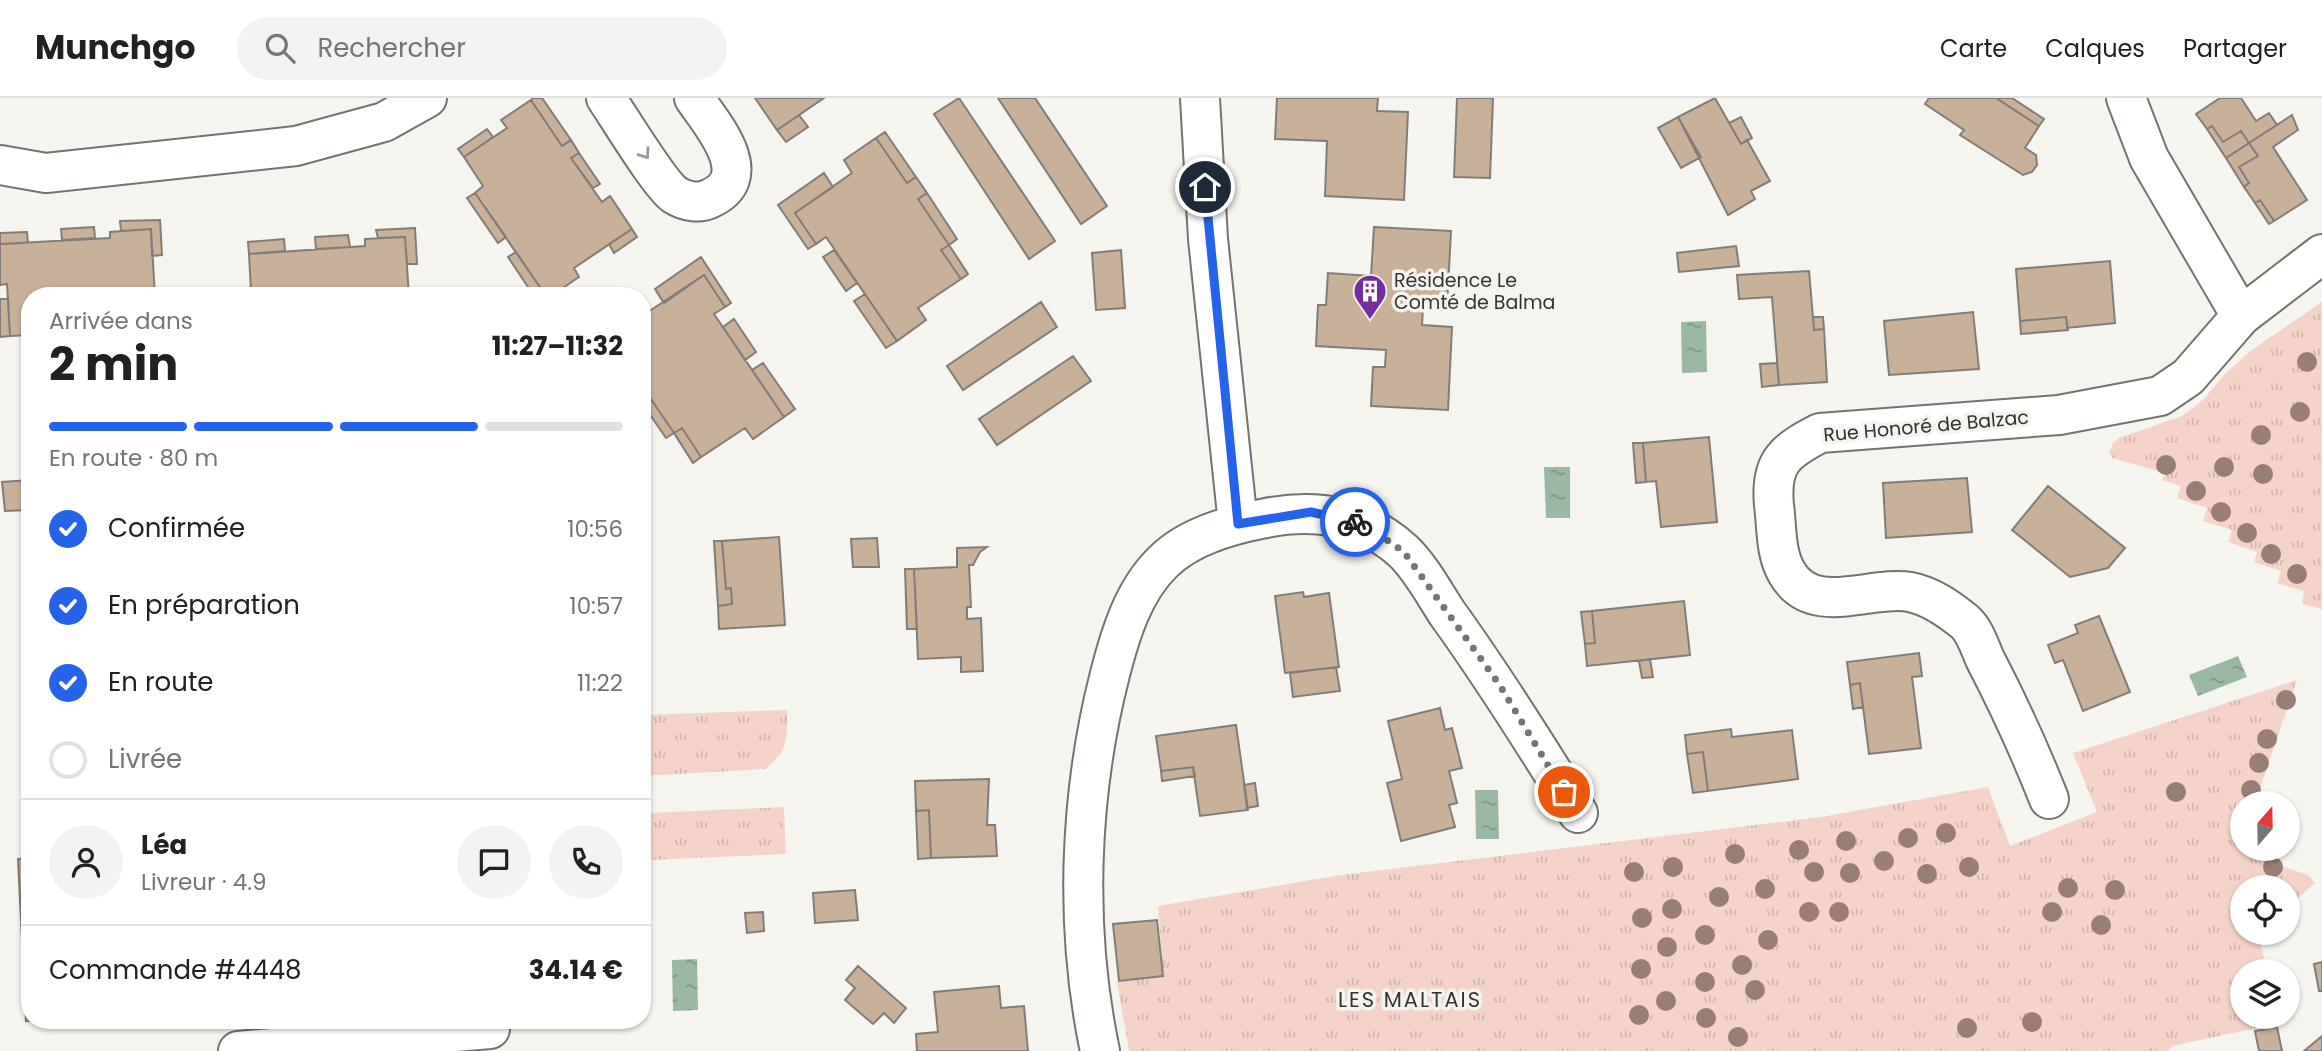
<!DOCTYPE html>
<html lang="fr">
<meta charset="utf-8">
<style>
:root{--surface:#fff;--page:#f2f2f2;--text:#202124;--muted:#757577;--line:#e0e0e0;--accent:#2563eb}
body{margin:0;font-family:Poppins,sans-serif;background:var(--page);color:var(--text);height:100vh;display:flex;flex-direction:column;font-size:26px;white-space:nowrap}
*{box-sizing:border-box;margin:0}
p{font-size:23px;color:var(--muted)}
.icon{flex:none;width:38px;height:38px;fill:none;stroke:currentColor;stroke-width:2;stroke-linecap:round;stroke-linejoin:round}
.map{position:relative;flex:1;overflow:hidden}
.drawer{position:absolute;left:21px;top:189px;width:630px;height:742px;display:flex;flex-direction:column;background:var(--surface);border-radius:28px;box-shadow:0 2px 5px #0004}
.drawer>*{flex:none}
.needle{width:46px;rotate:20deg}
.buttons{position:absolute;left:2230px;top:693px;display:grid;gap:14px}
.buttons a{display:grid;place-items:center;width:70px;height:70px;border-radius:50%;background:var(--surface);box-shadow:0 2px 5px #0004;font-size:35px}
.pin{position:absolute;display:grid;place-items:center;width:60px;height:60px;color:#fff;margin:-30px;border:4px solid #fff;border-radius:50%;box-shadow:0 2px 7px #0007}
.courier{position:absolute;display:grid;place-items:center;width:70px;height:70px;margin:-35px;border:5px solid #2563eb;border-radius:50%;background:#fff;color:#222;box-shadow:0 2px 9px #0007}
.overview em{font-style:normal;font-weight:700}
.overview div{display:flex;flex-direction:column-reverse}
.overview{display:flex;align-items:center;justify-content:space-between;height:119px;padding:0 28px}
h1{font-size:46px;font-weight:700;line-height:52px}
.bar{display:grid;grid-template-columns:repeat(4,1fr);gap:10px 7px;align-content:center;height:84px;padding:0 28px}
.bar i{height:9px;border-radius:5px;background:var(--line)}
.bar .active{background:var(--accent)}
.bar p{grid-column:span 4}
.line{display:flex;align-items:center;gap:18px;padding:0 28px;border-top:2px solid var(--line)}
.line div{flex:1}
.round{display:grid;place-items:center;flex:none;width:74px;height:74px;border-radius:37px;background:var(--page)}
ol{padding:0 28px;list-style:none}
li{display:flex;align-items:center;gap:21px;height:77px}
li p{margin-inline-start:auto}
li .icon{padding:7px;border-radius:50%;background:var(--accent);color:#fff;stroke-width:4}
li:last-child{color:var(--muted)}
li i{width:38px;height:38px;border:4px solid var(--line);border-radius:50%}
header{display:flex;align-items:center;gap:42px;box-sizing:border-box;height:98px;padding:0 35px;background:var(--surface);border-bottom:2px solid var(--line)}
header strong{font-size:33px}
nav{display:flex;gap:38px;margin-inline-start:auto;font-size:24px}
.search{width:490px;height:63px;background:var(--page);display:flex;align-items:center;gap:18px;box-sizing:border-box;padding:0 24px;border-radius:38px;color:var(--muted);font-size:26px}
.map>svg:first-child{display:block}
.grass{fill:url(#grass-tufts)}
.water{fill:url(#water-ripples)}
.building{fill:#c9b199;stroke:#827d79;stroke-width:2}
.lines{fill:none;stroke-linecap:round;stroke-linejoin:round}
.minor-casing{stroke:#74736d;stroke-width:42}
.minor{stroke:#fff;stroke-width:38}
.tree{fill:#987e74}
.oneway{stroke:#999998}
.done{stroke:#777772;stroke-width:7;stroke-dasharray:0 12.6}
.route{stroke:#2563eb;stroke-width:9}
.labels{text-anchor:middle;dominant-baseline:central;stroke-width:7;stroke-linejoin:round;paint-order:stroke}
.poi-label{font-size:19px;fill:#333330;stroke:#f6f4ee;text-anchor:start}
.street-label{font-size:19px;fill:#333330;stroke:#f6f4ee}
.neighbourhood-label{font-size:21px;letter-spacing:2px;fill:#333330;stroke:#f6f4ee}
</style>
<header>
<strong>Munchgo</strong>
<div class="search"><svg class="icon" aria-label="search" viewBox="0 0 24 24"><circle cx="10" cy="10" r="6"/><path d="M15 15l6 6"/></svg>Rechercher</div>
<nav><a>Carte</a><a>Calques</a><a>Partager</a></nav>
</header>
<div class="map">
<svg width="2322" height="953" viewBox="0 0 2322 953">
<defs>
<pattern id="grass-tufts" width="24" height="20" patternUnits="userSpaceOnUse" patternTransform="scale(1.75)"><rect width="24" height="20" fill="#f5d3c8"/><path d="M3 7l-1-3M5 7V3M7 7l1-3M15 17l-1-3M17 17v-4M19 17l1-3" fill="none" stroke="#d2b6ac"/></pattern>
<pattern id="water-ripples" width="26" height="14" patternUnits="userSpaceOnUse" patternTransform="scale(1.75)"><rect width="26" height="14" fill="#9ab8a4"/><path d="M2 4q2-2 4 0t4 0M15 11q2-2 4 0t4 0" fill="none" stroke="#7e9686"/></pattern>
</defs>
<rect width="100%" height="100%" fill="#f6f4ee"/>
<path class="grass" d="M2322,204V511L2302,506L2304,493L2277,485L2281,473L2254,464L2257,454L2228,444L2232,432L2203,423L2207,410L2177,400L2181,388L2162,382L2165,375L2112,360L2109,355L2113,345L2119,340L2182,318L2204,301L2224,277L2250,253Z
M2297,582L2255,705H2242V751H2271L2267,763L2308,777L2315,785L2287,809V789H2242V835H2258L2267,873H2242V919H2277L2279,925L2173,948L2167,953H1129L1117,884L1163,879L1158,808L1341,777L1821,719L1988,689L2010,748L2097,714L2073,655Z
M787,612C787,640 789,653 765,671L642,678V617Z
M784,709L786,756L650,762L648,715Z"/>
<path class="water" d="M1706,223L1707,274L1682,275L1681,224Z
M1544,369H1570V420H1546Z
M2238,558L2247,579L2198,598L2189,577Z
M1475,692H1498L1499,741H1476Z
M697,861L698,912L673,913L672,862Z"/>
<path class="building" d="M533,0H542L571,42L562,48L531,2Z
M755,0H824L777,32Z
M959,0L1055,143L1029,161L934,16Z
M998,0H1035L1107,108L1081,126Z
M1277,0H1378L1377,13L1408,14L1404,102L1325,98L1327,43L1275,41Z
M1457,0H1493L1490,80L1454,79Z
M1715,0L1741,46L1747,42L1770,83L1751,93L1755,101L1728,117L1678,19Z
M1929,0H1996L2039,28L2025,50L2036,57L2037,67L2032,74L2023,77L1960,37L1964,32L1925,6Z
M1996,0H2012L2044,21L2039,28Z
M2220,0H2241L2256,23L2269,15L2277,27L2249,45L2241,33L2223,44L2212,28L2207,31L2196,16Z
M531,2L562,48L571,42L579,55L571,60L602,104L610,98L632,131L574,170L579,179L551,198H546L475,95L483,88L464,59L507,30L501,22Z
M799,17L808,29L786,44L777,32Z
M2292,17L2298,32L2273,49L2307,102L2274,123L2260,102L2255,105L2244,89L2249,85L2239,69L2258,58L2249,45Z
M1678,19L1701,59L1681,70L1658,30Z
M1741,19L1752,40L1741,46L1729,25Z
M2212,28L2223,44L2241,33L2249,45L2226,60L2207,31Z
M487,31L493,39L464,59L458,51Z
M885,34L916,79L907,85L876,40Z
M876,40L907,85L916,79L927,95L918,101L949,147L941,152L961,181L918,210L926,222L897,243L826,139L816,146L795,115L852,75L844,62Z
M2249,45L2258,58L2239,69L2249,85L2244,89L2226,60Z
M579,55L600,86L593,90L571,60Z
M824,75L833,89L795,115L816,146L808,151L778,107Z
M475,95L506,139L498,145L467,100Z
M927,95L957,141L949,147L918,101Z
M2260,102L2274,123L2269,126L2255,105Z
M160,122L162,157L152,158L151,131L121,133L120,123Z
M94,129L95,140L62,142L61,131Z
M1374,129L1451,133L1447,210L1423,208L1422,227L1452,229L1448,312L1371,308L1373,269H1385L1386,252L1316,248L1318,207H1326L1328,175L1371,178Z
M415,130L417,166H407L405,139L378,140L376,132Z
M151,131L155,198H30V237L10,238L7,186L0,187V146L110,140V134Z
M632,131L637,139L614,155L609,146Z
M27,134L28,145L0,146V135Z
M348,137L350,149L316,151L315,139Z
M405,139L409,198H261V194L251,193L249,156L365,148V141Z
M284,141L285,153L249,156L248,144Z
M949,147L968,176L961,181L941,152Z
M1736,148L1739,168L1679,174L1677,155Z
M834,152L857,185L846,193L823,159Z
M1121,152L1125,210L1096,212L1092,155Z
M516,154L546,198H534L508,159Z
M701,159L731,205L725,209L704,177L664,205L655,191Z
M2110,163L2115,225L2067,230L2066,219L2020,223L2016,171Z
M1809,173L1814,232L1824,231L1827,284L1779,287L1772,199L1739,201L1737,177Z
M704,177L725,209L714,216L784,319L753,341L745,330L701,359L682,330L674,335L642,288V218Z
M865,196L897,243L886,250L854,203Z
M0,201H8L10,238L0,239Z
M1041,204L1057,229L963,292L947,268Z
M1973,214L1979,271L1889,277L1884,223Z
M1813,219H1823L1824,231L1814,232Z
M2066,219L2068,232L2021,236L2020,223Z
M734,221L756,254L745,262L723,229Z
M1073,258L1091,283L997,347L979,321Z
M763,265L795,311L784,319L752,272Z
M1777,265L1779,287L1762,289L1760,266Z
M642,288L674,335L666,340L642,305Z
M30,317V349L25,350L22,318Z
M682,330L701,359L693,365L674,335Z
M1709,339L1717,424L1661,429L1656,383L1646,384L1643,345Z
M1633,345H1643L1646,384L1636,385Z
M1967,380L1972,434L1886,440L1883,385Z
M30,382V412L5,413L2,384Z
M2048,388L2125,450L2108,470L2070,479L2012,432Z
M779,439L785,527L719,531L718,508L732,506L731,490L726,491L722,443Z
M877,440L879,469H853L851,441Z
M714,443H722L726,491L731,490L732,506L718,508Z
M987,449L980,454L973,467H969L971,509H967V521L981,520L983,573L961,574V559L918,561L914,471L957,469V450Z
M905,471H914L917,531H907Z
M1303,494L1304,499L1329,495L1339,569L1285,575L1275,498Z
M1684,503L1690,557L1587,568L1585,546L1595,545L1592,513Z
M1592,513L1595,545L1585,546L1581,514Z
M2099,518L2130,594L2083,613L2063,562L2055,565L2048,547L2078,535L2075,527Z
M1919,555L1922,578L1912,579L1921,650L1869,656L1860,585L1850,587L1847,564Z
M1650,561L1653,579L1642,580L1639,563Z
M1336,569L1340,593L1293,599L1290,575Z
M1860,585L1863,609L1853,611L1850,587Z
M1440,610L1445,632L1452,630L1462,670L1449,673L1457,705L1449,707L1455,729L1401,743L1387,685L1402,681L1388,623Z
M1236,627L1248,712L1200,718L1193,669L1161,673L1156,638Z
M1731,631L1732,639L1792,632L1798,681L1708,693L1703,654L1687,656L1685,637Z
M1703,654L1708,693L1693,695L1687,656Z
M1193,669L1195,678L1162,683L1161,673Z
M989,681L987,727H995L997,758L931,760L929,712L916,713L915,683Z
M1255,685L1258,708L1247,710L1244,687Z
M929,712L931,760L918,761L916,713Z
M30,760V922H34L26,923L18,761Z
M855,792L858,822L815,825L813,795Z
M763,814L764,833L747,835L745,815Z
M1157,822L1163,878L1119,883L1113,826Z
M2322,864V893H2319L2314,866Z
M858,868L906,910L894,925L884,915L873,926L845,902L855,890L846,882Z
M999,888L1001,910L1024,908L1028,953H917L916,936L938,934L934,894Z
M2277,929L2282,953H2259L2255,933Z
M2322,938V953H2304Z"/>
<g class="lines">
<defs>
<path id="minor" d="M606,0C619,19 660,87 675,97C686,104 700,106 711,100C758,78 712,26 694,0
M1200,0L1208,141L1238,426
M2126,0L2149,60L2241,218
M0,67L46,75L296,48L384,24L427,0
M2049,701C2030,653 2009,607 1985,561C1980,550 1975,533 1965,524C1949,511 1931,498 1910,494C1871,487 1813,520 1787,475C1775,455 1777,429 1774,407C1770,364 1785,353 1820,335L2059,317L2160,298L2188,279L2241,218L2322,156
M238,953L490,931
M1100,953C1074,830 1079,697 1110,576C1120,537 1133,493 1163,464C1188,439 1227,428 1261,421C1312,410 1362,416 1403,453C1420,469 1434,495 1447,515C1494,580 1536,647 1578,715"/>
</defs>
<use href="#minor" class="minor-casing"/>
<use href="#minor" class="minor"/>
</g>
<g class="tree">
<circle cx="2307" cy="264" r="10"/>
<circle cx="2300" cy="314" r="10"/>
<circle cx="2261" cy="337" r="10"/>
<circle cx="2166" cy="367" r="10"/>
<circle cx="2224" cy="369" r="10"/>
<circle cx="2263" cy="376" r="10"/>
<circle cx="2196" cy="393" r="10"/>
<circle cx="2221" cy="414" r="10"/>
<circle cx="2247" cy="435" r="10"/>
<circle cx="2271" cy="456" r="10"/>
<circle cx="2297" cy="476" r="10"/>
<circle cx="2286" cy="602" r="10"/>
<circle cx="2267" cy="641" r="10"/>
<circle cx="2259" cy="665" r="10"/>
<circle cx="2251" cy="692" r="10"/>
<circle cx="2176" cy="694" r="10"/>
<circle cx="1946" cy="735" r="10"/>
<circle cx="1908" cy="740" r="10"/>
<circle cx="1846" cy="743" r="10"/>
<circle cx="1799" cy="752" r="10"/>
<circle cx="1735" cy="756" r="10"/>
<circle cx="1884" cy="763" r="10"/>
<circle cx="1673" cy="769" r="10"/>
<circle cx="1969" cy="769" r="10"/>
<circle cx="2273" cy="769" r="10"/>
<circle cx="1634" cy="774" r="10"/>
<circle cx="1814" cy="774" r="10"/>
<circle cx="1850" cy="775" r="10"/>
<circle cx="1927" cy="776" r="10"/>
<circle cx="2068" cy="790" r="10"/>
<circle cx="1765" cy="791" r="10"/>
<circle cx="2115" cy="792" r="10"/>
<circle cx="1719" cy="799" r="10"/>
<circle cx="1672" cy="811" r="10"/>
<circle cx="1809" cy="814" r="10"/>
<circle cx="1839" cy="814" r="10"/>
<circle cx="2052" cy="814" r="10"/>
<circle cx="1642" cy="820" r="10"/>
<circle cx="2101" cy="827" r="10"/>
<circle cx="1705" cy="837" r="10"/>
<circle cx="1768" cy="842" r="10"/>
<circle cx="1667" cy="849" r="10"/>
<circle cx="1742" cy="867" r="10"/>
<circle cx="1641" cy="871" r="10"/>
<circle cx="1705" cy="884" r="10"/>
<circle cx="1755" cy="892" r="10"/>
<circle cx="1666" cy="903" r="10"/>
<circle cx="1639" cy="917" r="10"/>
<circle cx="1706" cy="920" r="10"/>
<circle cx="2032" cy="924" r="10"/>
<circle cx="1967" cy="930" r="10"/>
<circle cx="1738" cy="939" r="10"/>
</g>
<defs><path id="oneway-chevron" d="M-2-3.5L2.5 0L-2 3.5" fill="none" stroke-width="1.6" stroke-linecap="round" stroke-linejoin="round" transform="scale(1.75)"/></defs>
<use class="oneway" href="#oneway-chevron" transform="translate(645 56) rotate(55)"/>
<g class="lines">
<path class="done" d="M1355,424L1373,432L1404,454L1499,586L1564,694"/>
<path class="route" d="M1205,89L1238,426L1311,414L1355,424"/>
</g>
<defs>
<symbol id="building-pin" viewBox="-11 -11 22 30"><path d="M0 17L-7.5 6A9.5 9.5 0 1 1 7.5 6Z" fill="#742da0" stroke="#f6f4ee"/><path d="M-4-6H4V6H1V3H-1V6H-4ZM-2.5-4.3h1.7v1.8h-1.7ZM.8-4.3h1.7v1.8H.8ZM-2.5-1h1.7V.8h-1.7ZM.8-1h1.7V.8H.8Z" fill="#fff"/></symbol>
</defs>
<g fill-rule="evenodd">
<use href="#building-pin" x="1351" y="174" width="38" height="52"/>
</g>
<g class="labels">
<g class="poi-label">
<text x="1394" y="182">Résidence Le<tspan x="1394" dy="22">Comté de Balma</tspan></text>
</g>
<g class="street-label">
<text transform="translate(1926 328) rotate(-5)">Rue Honoré de Balzac</text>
</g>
<g class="neighbourhood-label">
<text x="1410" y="901">LES MALTAIS</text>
</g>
</g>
</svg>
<div class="buttons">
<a><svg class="needle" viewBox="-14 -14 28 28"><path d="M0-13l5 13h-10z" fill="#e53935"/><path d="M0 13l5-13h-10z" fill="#757577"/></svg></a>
<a><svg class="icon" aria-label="locate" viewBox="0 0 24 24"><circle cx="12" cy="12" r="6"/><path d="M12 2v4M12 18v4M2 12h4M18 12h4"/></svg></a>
<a><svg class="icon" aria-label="layers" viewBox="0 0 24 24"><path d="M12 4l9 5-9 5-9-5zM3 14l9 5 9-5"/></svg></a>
</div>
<div class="pin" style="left:1564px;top:694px;background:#ea580c"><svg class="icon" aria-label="bag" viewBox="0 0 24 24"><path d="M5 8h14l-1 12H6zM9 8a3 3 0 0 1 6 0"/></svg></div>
<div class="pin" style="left:1205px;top:89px;background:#1f2937"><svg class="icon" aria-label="home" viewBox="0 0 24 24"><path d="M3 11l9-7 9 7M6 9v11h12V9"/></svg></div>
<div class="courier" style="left:1355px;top:424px"><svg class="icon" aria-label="bike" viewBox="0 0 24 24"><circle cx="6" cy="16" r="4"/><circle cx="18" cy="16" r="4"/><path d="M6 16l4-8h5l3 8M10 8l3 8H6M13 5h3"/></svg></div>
<section class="drawer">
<div class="overview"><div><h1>2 min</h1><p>Arrivée dans</p></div><em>11:27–11:32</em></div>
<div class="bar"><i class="active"></i><i class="active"></i><i class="active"></i><i></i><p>En route · 80 m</p></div>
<ol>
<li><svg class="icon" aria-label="check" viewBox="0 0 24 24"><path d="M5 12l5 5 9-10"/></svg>Confirmée<p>10:56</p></li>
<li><svg class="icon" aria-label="check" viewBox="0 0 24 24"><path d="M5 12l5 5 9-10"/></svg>En préparation<p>10:57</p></li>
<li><svg class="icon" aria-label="check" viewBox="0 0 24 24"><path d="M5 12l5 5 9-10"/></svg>En route<p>11:22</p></li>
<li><i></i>Livrée</li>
</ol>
<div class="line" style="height:126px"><a class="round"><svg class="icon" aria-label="person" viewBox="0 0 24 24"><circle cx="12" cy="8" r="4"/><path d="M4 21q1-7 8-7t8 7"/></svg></a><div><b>Léa</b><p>Livreur · 4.9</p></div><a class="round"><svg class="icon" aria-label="chat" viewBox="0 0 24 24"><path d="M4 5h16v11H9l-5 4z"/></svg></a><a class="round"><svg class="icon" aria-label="phone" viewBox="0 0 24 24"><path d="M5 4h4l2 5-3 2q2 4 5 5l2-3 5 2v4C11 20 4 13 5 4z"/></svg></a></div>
<div class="line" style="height:91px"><div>Commande #4448</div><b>34.14 €</b></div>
</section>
</div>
